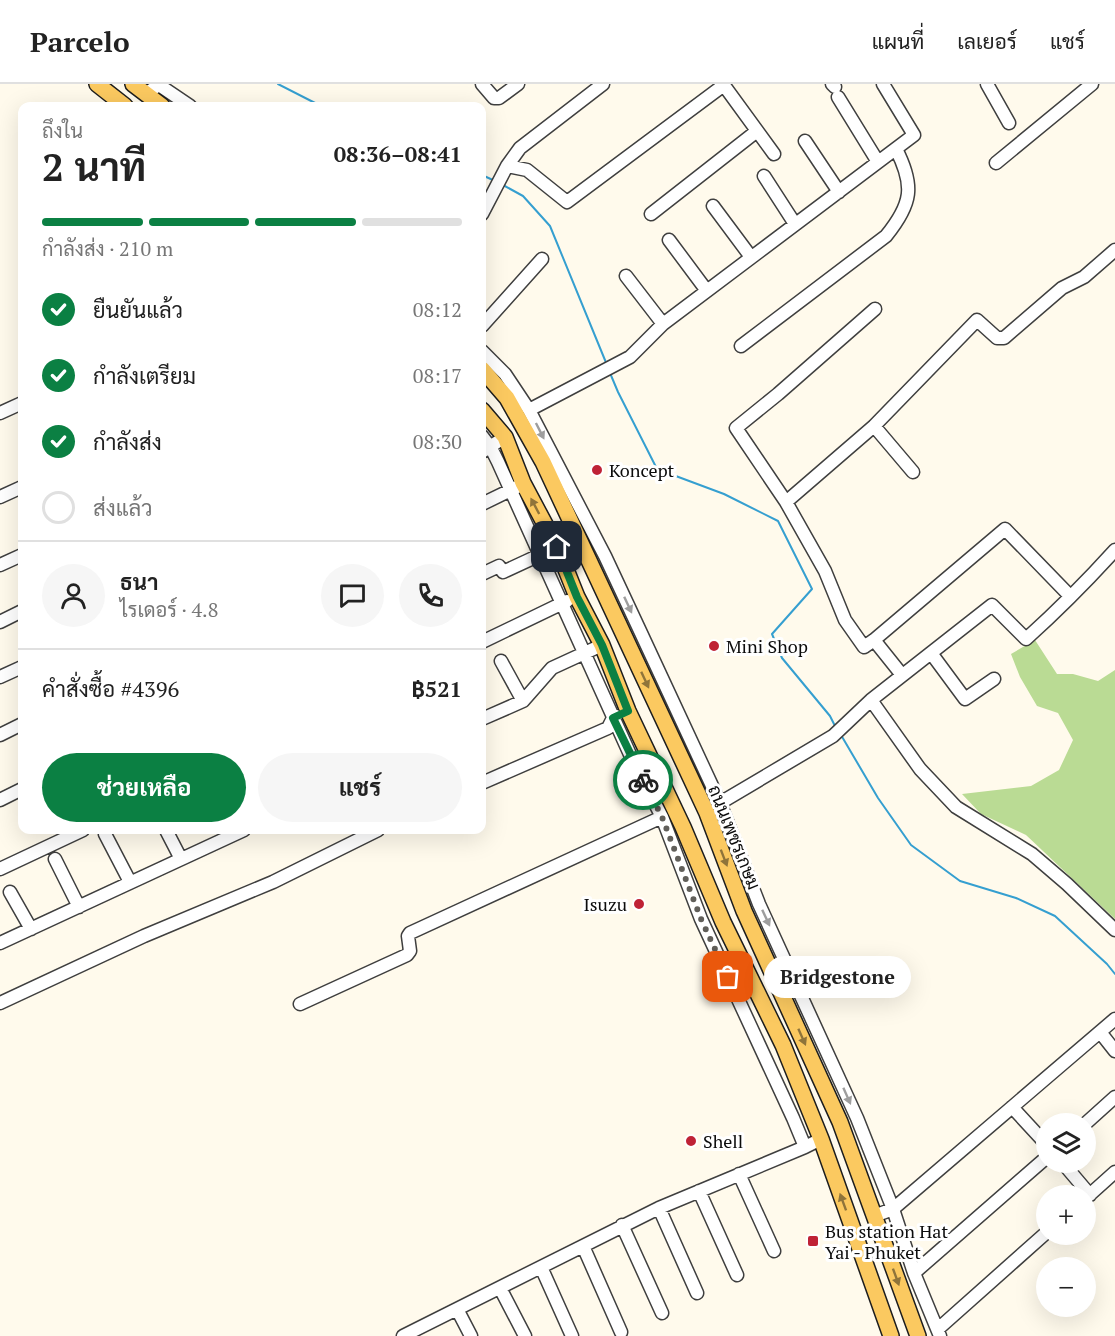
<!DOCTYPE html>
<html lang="th">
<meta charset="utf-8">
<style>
:root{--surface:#fff;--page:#f6f6f6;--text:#222;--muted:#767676;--line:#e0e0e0;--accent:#0b8043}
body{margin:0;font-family:"PT Serif",Sarabun,serif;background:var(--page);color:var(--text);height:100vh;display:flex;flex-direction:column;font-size:22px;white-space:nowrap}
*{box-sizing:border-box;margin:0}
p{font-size:20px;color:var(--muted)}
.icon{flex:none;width:33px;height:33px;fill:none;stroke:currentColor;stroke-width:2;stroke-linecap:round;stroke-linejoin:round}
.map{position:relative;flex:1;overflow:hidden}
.drawer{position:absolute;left:18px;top:18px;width:468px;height:732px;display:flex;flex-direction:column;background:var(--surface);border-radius:12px;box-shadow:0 6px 24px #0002}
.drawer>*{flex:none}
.buttons{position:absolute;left:1036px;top:1029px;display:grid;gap:12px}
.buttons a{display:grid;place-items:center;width:60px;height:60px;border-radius:50%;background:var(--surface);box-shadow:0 6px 24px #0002;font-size:30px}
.pin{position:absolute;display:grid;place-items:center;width:51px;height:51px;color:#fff;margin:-26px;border-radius:12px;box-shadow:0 3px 9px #0006}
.courier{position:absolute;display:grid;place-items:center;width:60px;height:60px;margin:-30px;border:4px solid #0b8043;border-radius:50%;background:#fff;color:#222;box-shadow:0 2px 8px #0007}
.bubble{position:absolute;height:42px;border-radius:21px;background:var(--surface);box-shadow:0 6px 24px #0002;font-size:20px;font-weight:700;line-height:42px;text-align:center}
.overview em{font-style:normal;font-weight:700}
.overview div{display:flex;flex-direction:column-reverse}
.overview{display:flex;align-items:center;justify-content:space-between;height:102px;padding:0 24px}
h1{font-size:39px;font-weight:700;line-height:45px}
.bar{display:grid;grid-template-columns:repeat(4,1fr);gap:9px 6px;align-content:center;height:72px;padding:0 24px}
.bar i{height:8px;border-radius:4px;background:var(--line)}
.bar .active{background:var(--accent)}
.bar p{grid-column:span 4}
.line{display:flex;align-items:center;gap:15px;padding:0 24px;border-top:2px solid var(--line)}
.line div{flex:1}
.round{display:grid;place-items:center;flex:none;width:63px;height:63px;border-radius:32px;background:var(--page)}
ol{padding:0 24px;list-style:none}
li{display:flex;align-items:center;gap:18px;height:66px}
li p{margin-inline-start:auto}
li .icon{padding:6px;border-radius:50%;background:var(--accent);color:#fff;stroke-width:4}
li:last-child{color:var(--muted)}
li i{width:33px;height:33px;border:3px solid var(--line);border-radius:50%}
.primary-button{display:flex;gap:12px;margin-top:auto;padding:12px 24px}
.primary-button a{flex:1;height:69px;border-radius:36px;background:var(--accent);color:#fff;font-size:24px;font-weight:700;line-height:69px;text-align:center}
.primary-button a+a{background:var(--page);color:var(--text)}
header{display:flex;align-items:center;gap:36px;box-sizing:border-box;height:84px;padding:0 30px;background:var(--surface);border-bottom:2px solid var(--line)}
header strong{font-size:28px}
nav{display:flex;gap:33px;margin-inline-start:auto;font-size:21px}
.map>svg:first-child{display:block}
.forest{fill:#badb94}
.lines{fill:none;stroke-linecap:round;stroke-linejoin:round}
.stream{stroke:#359fd0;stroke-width:2}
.minor-casing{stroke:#3f3f3f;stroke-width:15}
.major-casing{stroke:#1d1d1d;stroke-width:18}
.minor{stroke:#fff;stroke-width:12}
.major{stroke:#fbc960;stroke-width:15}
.oneway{fill:#9e9e9e}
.oneway2{fill:#8f743a}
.done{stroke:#615f5a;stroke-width:6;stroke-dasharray:0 10.8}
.route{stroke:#0b8043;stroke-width:8}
.poi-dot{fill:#bf2236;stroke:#fff;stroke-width:2}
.labels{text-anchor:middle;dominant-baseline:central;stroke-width:6;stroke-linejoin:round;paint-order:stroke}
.poi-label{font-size:18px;fill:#0c0c0c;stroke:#fff;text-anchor:start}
.street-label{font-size:18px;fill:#0c0c0c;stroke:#fff}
</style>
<header>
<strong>Parcelo</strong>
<nav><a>แผนที่</a><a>เลเยอร์</a><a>แชร์</a></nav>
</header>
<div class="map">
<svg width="1115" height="1252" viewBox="0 0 1115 1252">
<rect width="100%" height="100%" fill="#fffaec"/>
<path class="forest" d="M1035,556L1057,590H1073L1098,597L1115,586V835L1026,751L981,730L962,710L1031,702L1059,686L1073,656L1058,629L1037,622L1020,593L1011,570Z"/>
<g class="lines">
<path class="stream" d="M278,0L321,22
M482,91L495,97
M503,101L523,112L550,142L607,281
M610,289L618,308L657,385L724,410L778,437L812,505L772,550L782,574L830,632L836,644
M841,651L878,714L911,761L960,797L1016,814L1055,832L1107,880L1115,890"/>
<defs>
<path id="minor" d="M482,0L494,14H499L518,0
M723,0L774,70
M832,0L835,3
M987,0L1009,39
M145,10L159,1L190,22
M838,13L878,78
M805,57L839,108
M996,79L1092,0
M507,82L527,86L567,118L724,1
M764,92L795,140
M713,122L751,173
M482,130L507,82L520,64L603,0
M651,130L757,47
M669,156L707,207
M626,192L663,240
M875,225L778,310L736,344L786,418L825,487L845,536L864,563L874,556L902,591
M482,242L542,175
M741,262L886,152C912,120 915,102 896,65
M482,267L505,290L529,326L605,472L641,549L720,719L759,820L857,1034L893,1125L914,1189L940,1252
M529,326L630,273L663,240L914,51L883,0
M0,329L22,319
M874,342L913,388
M482,352L491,364L498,378L633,677L662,733L701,835L793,1034L805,1063L821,1055
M482,368L505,353
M0,413L22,403
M786,418L874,342L977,236L997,254H1004L1062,204L1084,193L1115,166
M482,420L517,403
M0,481L22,471
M482,490L499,482L503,488L557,463
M0,538L22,527
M874,556L1005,445L1070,512
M482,558L567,517
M931,569L965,615L994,595
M501,577L523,617
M0,593L22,583
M871,616L920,685L956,723L1032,770L1067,800L1115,846
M482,635L523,617L552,584L602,561
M0,651L22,640
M482,699L608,644L613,634L616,632
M0,716L22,705
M720,719L833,652L871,616L992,521L1026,555C1058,526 1087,497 1115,466
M166,746L181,775
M105,750L130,798
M55,775L79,823
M0,785L83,746
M10,808L31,845
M0,859L244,746
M0,919L144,852L273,798L378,746
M300,920L407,871L410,867L408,852L410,849L662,733
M1100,948L1115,967
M1012,1023L1047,1061
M1085,1040L1115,1013
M1062,1078L1090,1111
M739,1090L774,1167
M699,1107L737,1191
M1086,1114L1115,1088
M659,1124L697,1209
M874,1132L893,1125L1115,935
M622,1141L662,1229
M583,1162L621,1248
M541,1183L572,1252
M914,1189L1047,1073
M500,1204L525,1252
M457,1225L471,1252
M938,1245L1047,1148
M403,1252L659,1124L805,1063"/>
<path id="major" d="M97,0L125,22
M133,0L162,22
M482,285L507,314L543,378L707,729L744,827L840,1038L918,1252
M482,326L505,353L523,399L557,463L577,513L602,561L628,627L683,743L723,838L783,961L821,1055L891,1252"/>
</defs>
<use href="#minor" class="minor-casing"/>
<use href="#major" class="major-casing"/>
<use href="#minor" class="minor"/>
<use href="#major" class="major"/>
</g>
<defs><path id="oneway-solid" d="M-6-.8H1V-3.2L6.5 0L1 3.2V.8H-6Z" transform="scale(1.5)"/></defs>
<g class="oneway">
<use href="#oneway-solid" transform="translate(540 347) rotate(63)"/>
<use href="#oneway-solid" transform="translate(628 521) rotate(65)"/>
<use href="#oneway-solid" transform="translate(766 834) rotate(65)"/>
<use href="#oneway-solid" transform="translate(847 1012) rotate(66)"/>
</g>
<g class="oneway2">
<use href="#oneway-solid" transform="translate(535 422) rotate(-118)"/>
<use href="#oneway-solid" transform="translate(645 596) rotate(65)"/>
<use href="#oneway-solid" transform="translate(724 774) rotate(69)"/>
<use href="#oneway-solid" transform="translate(802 953) rotate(66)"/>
<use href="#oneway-solid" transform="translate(843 1118) rotate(-110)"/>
<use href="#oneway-solid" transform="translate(896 1193) rotate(70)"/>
</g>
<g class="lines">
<path class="done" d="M643,696L662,733L701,835L728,893"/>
<path class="route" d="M557,463L577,513L602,561L628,627L613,634L643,696"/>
</g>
<g class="poi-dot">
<circle cx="597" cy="386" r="6"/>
<circle cx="714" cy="562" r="6"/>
<circle cx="639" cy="820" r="6"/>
<circle cx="691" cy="1057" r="6"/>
<rect x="807" y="1151" width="12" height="12" rx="3"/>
</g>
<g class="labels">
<g class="poi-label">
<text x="609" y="386">Koncept</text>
<text x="726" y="562">Mini Shop</text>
<text x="627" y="820" text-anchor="end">Isuzu</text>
<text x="703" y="1057">Shell</text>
<text x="825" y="1147">Bus station Hat<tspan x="825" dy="21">Yai - Phuket</tspan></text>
</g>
<g class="street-label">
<text transform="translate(735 753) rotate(68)">ถนนเพชรเกษม</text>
</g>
</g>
</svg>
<div class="buttons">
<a><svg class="icon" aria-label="layers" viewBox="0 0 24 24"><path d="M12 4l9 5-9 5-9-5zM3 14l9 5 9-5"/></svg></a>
<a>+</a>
<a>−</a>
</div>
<div class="pin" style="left:728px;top:893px;background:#ea580c"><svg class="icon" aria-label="bag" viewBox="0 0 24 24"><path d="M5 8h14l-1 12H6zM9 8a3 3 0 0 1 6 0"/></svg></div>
<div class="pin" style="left:557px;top:463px;background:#1f2937"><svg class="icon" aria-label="home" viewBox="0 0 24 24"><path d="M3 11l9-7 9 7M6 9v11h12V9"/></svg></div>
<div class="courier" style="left:643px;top:696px"><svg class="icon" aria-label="bike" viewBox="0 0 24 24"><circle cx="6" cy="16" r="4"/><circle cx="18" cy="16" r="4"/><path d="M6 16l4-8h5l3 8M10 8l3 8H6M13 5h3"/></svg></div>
<div class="bubble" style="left:764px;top:872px;width:147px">Bridgestone</div>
<section class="drawer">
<div class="overview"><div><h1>2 นาที</h1><p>ถึงใน</p></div><em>08:36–08:41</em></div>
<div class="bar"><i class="active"></i><i class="active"></i><i class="active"></i><i></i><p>กำลังส่ง · 210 m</p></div>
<ol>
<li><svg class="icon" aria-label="check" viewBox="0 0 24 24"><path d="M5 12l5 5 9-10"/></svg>ยืนยันแล้ว<p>08:12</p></li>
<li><svg class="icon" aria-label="check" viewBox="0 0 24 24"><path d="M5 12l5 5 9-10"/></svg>กำลังเตรียม<p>08:17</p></li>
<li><svg class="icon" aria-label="check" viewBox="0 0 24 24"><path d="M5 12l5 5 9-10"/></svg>กำลังส่ง<p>08:30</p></li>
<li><i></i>ส่งแล้ว</li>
</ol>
<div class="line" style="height:108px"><a class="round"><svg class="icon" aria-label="person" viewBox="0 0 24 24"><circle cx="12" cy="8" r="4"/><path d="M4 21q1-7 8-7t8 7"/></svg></a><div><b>ธนา</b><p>ไรเดอร์ · 4.8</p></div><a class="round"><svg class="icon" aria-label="chat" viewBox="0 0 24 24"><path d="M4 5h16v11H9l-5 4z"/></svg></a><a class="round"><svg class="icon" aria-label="phone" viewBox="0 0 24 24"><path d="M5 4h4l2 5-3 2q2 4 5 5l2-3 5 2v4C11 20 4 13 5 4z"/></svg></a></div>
<div class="line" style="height:78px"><div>คำสั่งซื้อ #4396</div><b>฿521</b></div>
<div class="primary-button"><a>ช่วยเหลือ</a><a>แชร์</a></div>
</section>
</div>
